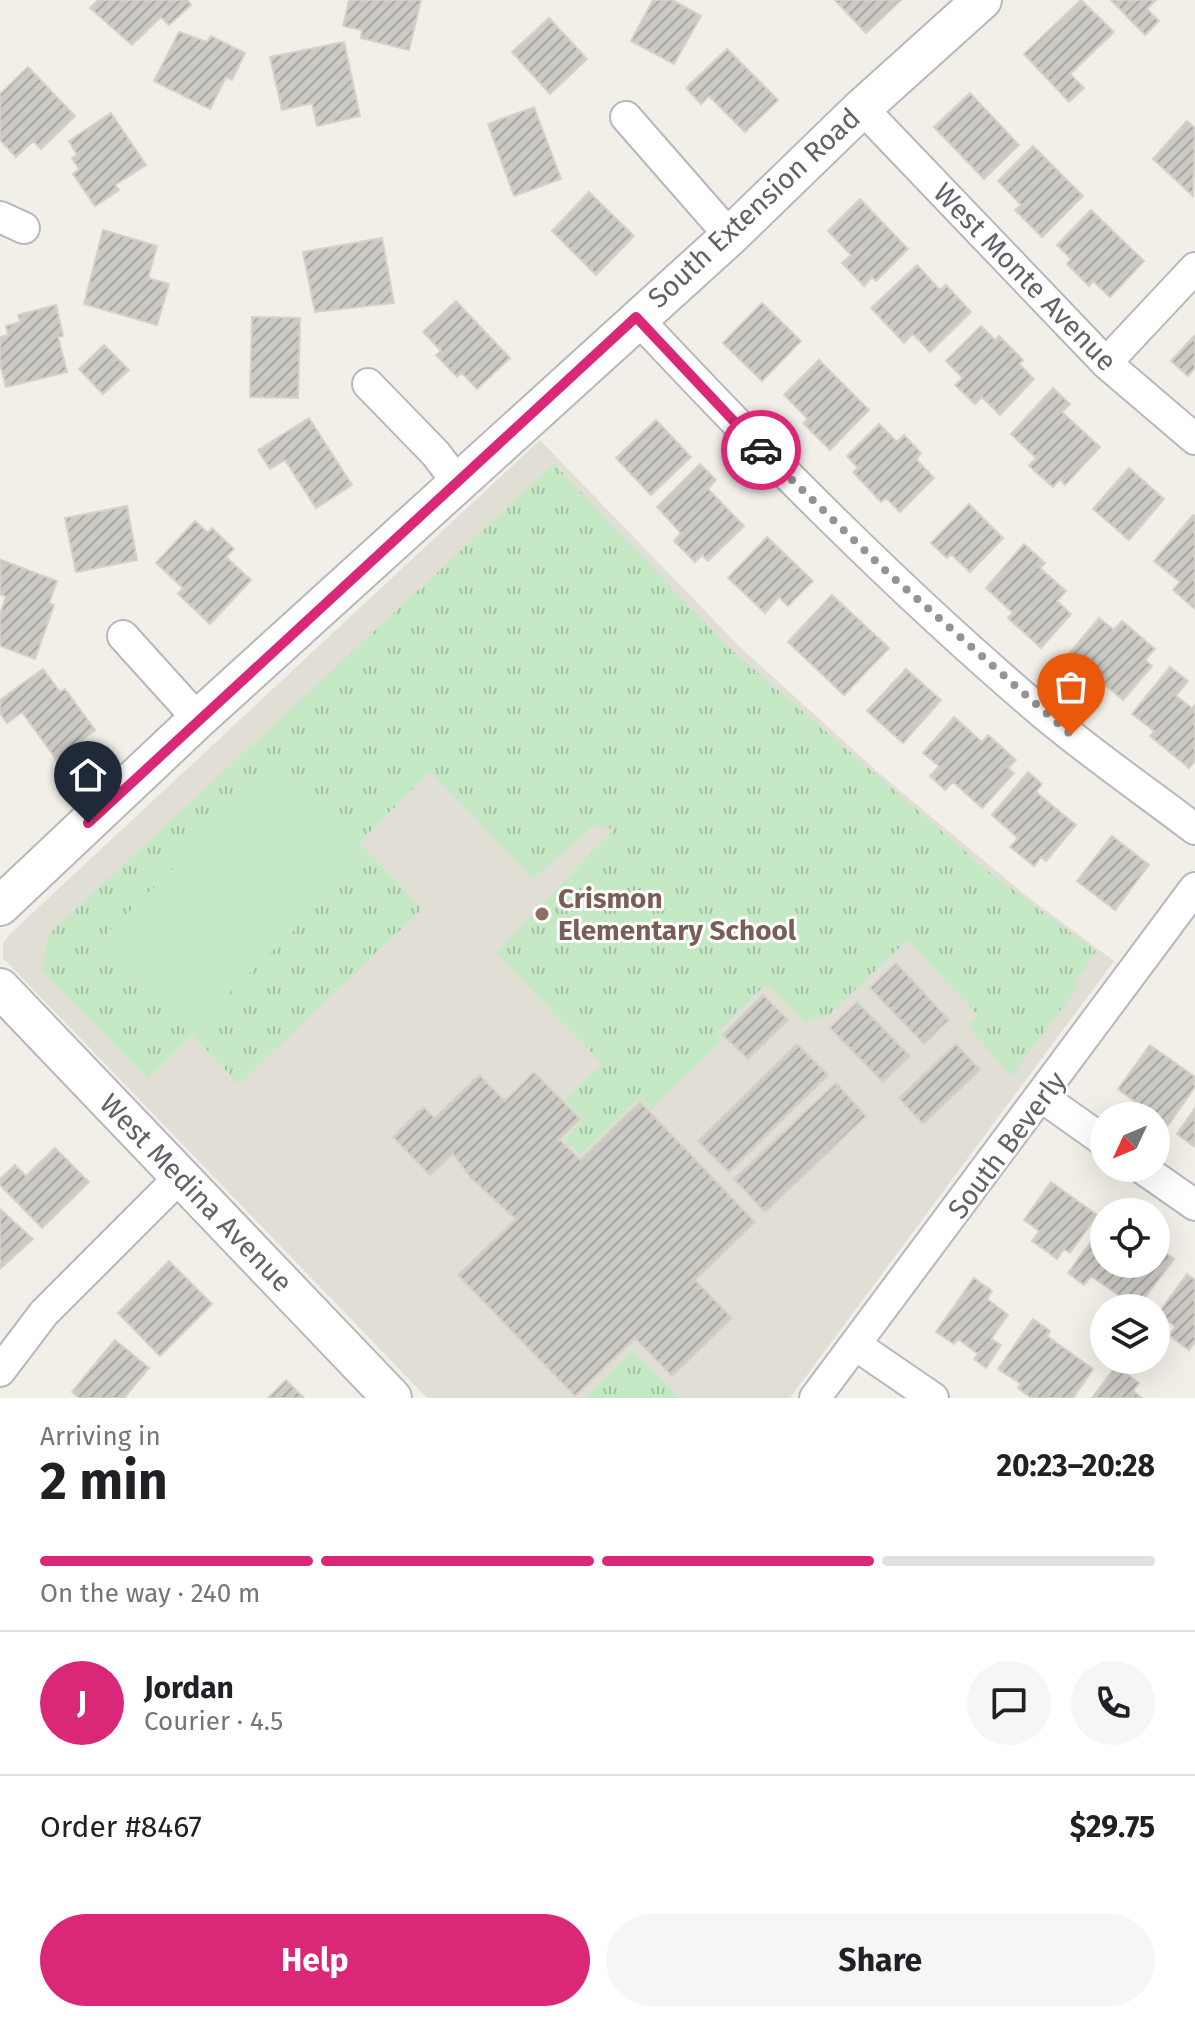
<!DOCTYPE html>
<meta charset="utf-8">
<style>
:root{--surface:#fff;--page:#f6f6f6;--text:#202124;--muted:#757577;--line:#e0e0e0;--accent:#db2777}
body{margin:0;font-family:"Fira Sans",sans-serif;background:var(--page);color:var(--text);height:100vh;display:flex;flex-direction:column;font-size:30px;white-space:nowrap}
*{box-sizing:border-box;margin:0}
p{font-size:26px;color:var(--muted)}
.icon{flex:none;width:44px;height:44px;fill:none;stroke:currentColor;stroke-width:2;stroke-linecap:round;stroke-linejoin:round}
.map{position:relative;height:1398px;overflow:hidden}
.drawer{display:flex;flex-direction:column;background:var(--surface);flex:1}
.drawer>*{flex:none}
.needle{width:52px;rotate:226deg}
.fabs{position:absolute;left:1090px;top:1102px;display:grid;gap:16px}
.fabs a{display:grid;place-items:center;width:80px;height:80px;border-radius:50%;background:var(--surface);box-shadow:0 8px 32px #0002;font-size:40px}
.pin{position:absolute;display:grid;place-items:center;width:68px;height:68px;color:#fff;margin:-82px -34px;border-radius:50% 50% 50% 0;rotate:-45deg;box-shadow:0 0 8px #0007}
.pin .icon{rotate:45deg}
.courier{position:absolute;display:grid;place-items:center;width:80px;height:80px;margin:-40px;border:6px solid #db2777;border-radius:50%;background:#fff;color:#222;box-shadow:0 2px 10px #0007}
.headline em{font-style:normal;font-weight:700}
.headline div{display:flex;flex-direction:column-reverse}
.headline{display:flex;align-items:center;justify-content:space-between;height:136px;padding:0 40px}
h1{font-size:52px;font-weight:700;line-height:60px}
.bar{display:grid;grid-template-columns:repeat(4,1fr);gap:12px 8px;align-content:center;height:96px;padding:0 40px}
.bar i{height:10px;border-radius:6px;background:var(--line)}
.bar .active{background:var(--accent)}
.bar p{grid-column:span 4}
.line{display:flex;align-items:center;gap:20px;padding:0 40px;border-top:2px solid var(--line)}
.line div{flex:1}
.round{display:grid;place-items:center;flex:none;width:84px;height:84px;border-radius:42px;background:var(--page)}
.primary-button{display:flex;gap:16px;margin-top:auto;padding:16px 40px}
.primary-button a{flex:1;height:92px;border-radius:48px;background:var(--accent);color:#fff;font-size:32px;font-weight:700;line-height:92px;text-align:center}
.primary-button a+a{background:var(--page);color:var(--text)}
.map>svg:first-child{display:block}
.education{fill:#e1ded6}
.park{fill:url(#park-tufts)}
.pitch{fill:#c5e8c5}
.building{fill:url(#building-hatch);stroke:#d6d1c6;stroke-width:2}
.lines{fill:none;stroke-linecap:round;stroke-linejoin:round}
.minor-casing{stroke:#b5b8bc;stroke-width:34}
.tertiary-casing{stroke:#b5b8bc;stroke-width:42}
.minor{stroke:#fff;stroke-width:30}
.tertiary{stroke:#fff;stroke-width:38}
.done{stroke:#929495;stroke-width:8;stroke-dasharray:0 14.4}
.route{stroke:#db2777;stroke-width:10}
.education-dot{fill:#8d6e63;stroke:#fff;stroke-width:3}
.labels{text-anchor:middle;dominant-baseline:central;stroke-width:6;stroke-linejoin:round;paint-order:stroke}
.street-label{font-size:28px;fill:#5f6368;stroke:#fff}
.education-label{font-size:28px;font-weight:bold;fill:#785e54;stroke:#fff;text-anchor:start}
</style>
<div class="map">
<svg width="1195" height="1398" viewBox="0 0 1195 1398">
<defs>
<pattern id="park-tufts" width="24" height="20" patternUnits="userSpaceOnUse" patternTransform="scale(2)"><rect width="24" height="20" fill="#c5e8c5"/><path d="M3 7l-1-3M5 7V3M7 7l1-3M15 17l-1-3M17 17v-4M19 17l1-3" fill="none" stroke="#a3c0a4"/></pattern>
<pattern id="building-hatch" width="6" height="6" patternUnits="userSpaceOnUse" patternTransform="scale(2)"><rect width="6" height="6" fill="#cccac5"/><path d="M-1 1l2-2M0 6l6-6M5 7l2-2" fill="none" stroke="#a9a8a4"/></pattern>
</defs>
<rect width="100%" height="100%" fill="#f1efe8"/>
<path class="education" d="M540,440L740,647L880,774L1024,894L1114,961L790,1398H427L3,958V943L10,934Z"/>
<path class="park" d="M554,464L727,646L989,872L1096,951L1075,983L1077,988L1011,1076L968,1026L978,1015L907,940L826,1018H812L806,1024L766,984L716,1033L722,1040L651,1109L639,1098L580,1155L564,1139L584,1119L565,1100L602,1063L496,953L614,829L593,826L533,879L430,771L359,843L422,909L239,1084L192,1035L148,1079L41,970L49,934Z
M633,1350L680,1398H584Z"/>
<path class="pitch" d="M277,767L367,859L188,1033L99,941Z"/>
<path class="building" d="M98,0H187L191,5L169,25L161,17L132,45L90,8Z
M349,0H421L409,50L361,38L362,30L343,26Z
M653,0H672L701,16L674,64L631,41Z
M835,0H901L866,33Z
M1081,0L1114,32L1070,74L1084,88L1069,102L1024,54Z
M1111,0H1156L1147,9L1159,21L1145,35Z
M549,18L587,59L550,94L512,52Z
M179,32L207,42L211,36L245,53L232,80L226,77L210,109L154,81Z
M344,42L360,116L317,126L312,103L282,110L270,57Z
M727,49L778,100L745,132L709,96L701,104L686,88Z
M28,67L75,116L41,149L33,141L16,157L0,140V94Z
M970,93L1019,145L984,179L934,127Z
M534,107L561,179L514,196L488,124Z
M111,113L146,165L115,185L119,190L95,206L73,174L79,169L72,158L77,155L69,141Z
M1187,121L1195,128L1193,196L1153,159Z
M1033,146L1083,196L1042,237L1015,210L1021,205L998,181Z
M589,192L634,236L596,275L552,231Z
M860,199L908,249L876,281L872,277L864,286L842,263L851,255L828,231Z
M1091,210L1144,261L1110,297L1093,281L1089,286L1067,264L1071,259L1057,245Z
M103,230L157,246L148,278L169,284L157,325L84,304Z
M382,238L394,303L315,312L303,252Z
M917,265L940,290L946,285L971,312L930,352L913,334L904,343L871,308Z
M456,301L510,358L477,389L462,373L457,377L436,355L441,351L423,332Z
M762,303L801,341L762,381L723,343Z
M56,305L63,336L58,337L67,372L6,387L0,363V337L8,335L6,326L20,322L18,315Z
M252,317L300,318L298,398L250,397Z
M981,326L995,340L999,336L1023,360L1019,364L1034,379L1000,415L982,397L975,404L955,385L963,378L946,361Z
M1195,335V368L1188,376L1171,361Z
M104,345L129,370L103,394L79,369Z
M819,360L869,410L830,450L803,423L808,419L784,395Z
M1053,388L1070,404L1062,412L1100,447L1065,485L1060,479L1053,487L1029,466L1036,458L1011,434Z
M309,418L352,485L316,508L285,460L270,469L258,450Z
M656,420L691,457L651,495L616,458Z
M879,424L897,442L904,435L921,453L916,459L934,478L900,512L886,498L881,502L853,472L858,468L847,456Z
M700,464L716,480L708,489L744,526L708,561L702,555L695,562L674,541L681,533L657,507Z
M1129,468L1164,499L1129,540L1093,509Z
M969,504L1003,538L970,572L951,554L947,558L931,543Z
M127,506L137,560L76,572L65,518Z
M1193,515L1195,516V609L1173,590L1180,582L1154,561Z
M195,521L208,533L212,528L234,549L226,557L251,580L210,624L178,594L183,588L156,563Z
M767,537L813,581L788,606L779,597L765,613L728,578Z
M1024,544L1045,563L1040,568L1066,591L1057,601L1071,614L1041,648L1008,618L1013,613L986,588Z
M1,560L57,581L49,603L54,605L35,659L0,646V614L6,597L0,594Z
M832,595L889,648L844,695L788,642Z
M1099,618L1114,630L1122,621L1155,649L1145,660L1152,666L1123,700L1085,668L1078,677L1061,663Z
M1170,667L1188,681L1176,696L1192,708L1195,705V761L1189,768L1150,736L1154,731L1132,714Z
M43,669L60,692L65,689L95,730L56,759L22,712L7,723L0,713V700Z
M906,669L941,700L903,743L867,711Z
M954,717L982,742L988,735L1016,760L1008,768L1014,773L982,808L953,782L945,790L930,776L939,766L923,753Z
M1028,772L1042,784L1036,792L1076,825L1046,861L1041,857L1034,866L1010,847L1018,838L992,815Z
M1112,836L1149,865L1115,910L1077,881Z
M896,963L949,1020L924,1044L870,988Z
M763,995L788,1020L748,1059L723,1035Z
M857,1002L910,1056L883,1082L830,1028Z
M797,1044L828,1075L729,1172L698,1141Z
M956,1044L980,1070L923,1124L899,1098Z
M1150,1045L1195,1077V1087L1168,1125L1118,1089Z
M534,1072L580,1119L559,1139L580,1160L640,1102L755,1222L695,1280L732,1318L672,1376L635,1338L575,1396L458,1275L516,1219L471,1178L453,1154L430,1175L393,1137L423,1107L435,1118L479,1075L505,1101Z
M836,1083L866,1116L765,1212L734,1179Z
M1195,1108V1147L1177,1134Z
M55,1148L89,1182L42,1228L0,1185V1179L15,1165L26,1176Z
M1051,1182L1097,1215L1070,1253L1064,1249L1057,1259L1032,1241L1039,1231L1024,1220Z
M0,1209L33,1239L0,1269Z
M1104,1224V1264H1156V1246L1174,1259L1137,1308L1091,1276L1084,1285L1068,1273Z
M169,1261L212,1304L160,1356L118,1313Z
M1187,1274L1195,1280V1342L1189,1350L1169,1335L1176,1327L1158,1314Z
M974,1278L992,1291L987,1299L1008,1315L991,1339L1001,1345L986,1368L974,1359L978,1354L958,1339L954,1344L936,1332Z
M1033,1319L1050,1331L1047,1336L1093,1369L1073,1398H1031L1018,1388L1021,1384L998,1369Z
M115,1340L149,1368L124,1398H79L72,1392Z
M1116,1366L1139,1383L1133,1391L1142,1398H1092Z
M286,1380L304,1398H268Z"/>
<g class="lines">
<defs>
<path id="minor" d="M862,108L1106,363L1195,439
M626,117L730,236
M0,217L24,228
M636,317C766,456 900,592 1045,715C1093,755 1145,791 1195,829
M1106,363L1195,268
M368,384L436,454L457,482
M123,636L198,719
M1042,1097L1104,1141
M1142,1168L1195,1205
M857,1346L933,1398
M0,1371L44,1313L180,1177
M815,1398L1195,888"/>
<path id="tertiary" d="M0,906L198,719L730,236L862,108L982,0
M0,988L392,1398"/>
</defs>
<use href="#minor" class="minor-casing"/>
<use href="#tertiary" class="tertiary-casing"/>
<use href="#minor" class="minor"/>
<use href="#tertiary" class="tertiary"/>
</g>
<g class="lines">
<path class="done" d="M761,450L888,573L1071,735"/>
<path class="route" d="M88,823L636,317L761,450"/>
</g>
<circle class="education-dot" cx="542" cy="914" r="8"/>
<g class="labels">
<g class="street-label">
<text transform="translate(754 208) rotate(-43)">South Extension Road</text>
<text transform="translate(1025 277) rotate(46)">West Monte Avenue</text>
<text transform="translate(1007 1145) rotate(-53)">South Beverly</text>
<text transform="translate(196 1193) rotate(46)">West Medina Avenue</text>
</g>
<g class="education-label">
<text x="558" y="898">Crismon<tspan x="558" dy="32">Elementary School</tspan></text>
</g>
</g>
</svg>
<div class="fabs">
<a><svg class="needle" viewBox="-14 -14 28 28"><path d="M0-13l5 13h-10z" fill="#e53935"/><path d="M0 13l5-13h-10z" fill="#757577"/></svg></a>
<a><svg class="icon" aria-label="locate" viewBox="0 0 24 24"><circle cx="12" cy="12" r="6"/><path d="M12 2v4M12 18v4M2 12h4M18 12h4"/></svg></a>
<a><svg class="icon" aria-label="layers" viewBox="0 0 24 24"><path d="M12 4l9 5-9 5-9-5zM3 14l9 5 9-5"/></svg></a>
</div>
<div class="pin" style="left:1071px;top:735px;background:#ea580c"><svg class="icon" aria-label="bag" viewBox="0 0 24 24"><path d="M5 8h14l-1 12H6zM9 8a3 3 0 0 1 6 0"/></svg></div>
<div class="pin" style="left:88px;top:823px;background:#1f2937"><svg class="icon" aria-label="home" viewBox="0 0 24 24"><path d="M3 11l9-7 9 7M6 9v11h12V9"/></svg></div>
<div class="courier" style="left:761px;top:450px"><svg class="icon" aria-label="car" viewBox="0 0 24 24"><path d="M5 17H2v-5l4-1 3-4h7l3 4 3 1v5h-3M9 17h6M6 11h13"/><circle cx="7" cy="17" r="2"/><circle cx="17" cy="17" r="2"/></svg></div>
</div>
<section class="drawer">
<div class="headline"><div><h1>2 min</h1><p>Arriving in</p></div><em>20:23–20:28</em></div>
<div class="bar"><i class="active"></i><i class="active"></i><i class="active"></i><i></i><p>On the way · 240 m</p></div>
<div class="line" style="height:144px"><b class="round" style="background:var(--accent);color:#fff">J</b><div><b>Jordan</b><p>Courier · 4.5</p></div><a class="round"><svg class="icon" aria-label="chat" viewBox="0 0 24 24"><path d="M4 5h16v11H9l-5 4z"/></svg></a><a class="round"><svg class="icon" aria-label="phone" viewBox="0 0 24 24"><path d="M5 4h4l2 5-3 2q2 4 5 5l2-3 5 2v4C11 20 4 13 5 4z"/></svg></a></div>
<div class="line" style="height:104px"><div>Order #8467</div><b>$29.75</b></div>
<div class="primary-button"><a>Help</a><a>Share</a></div>
</section>
